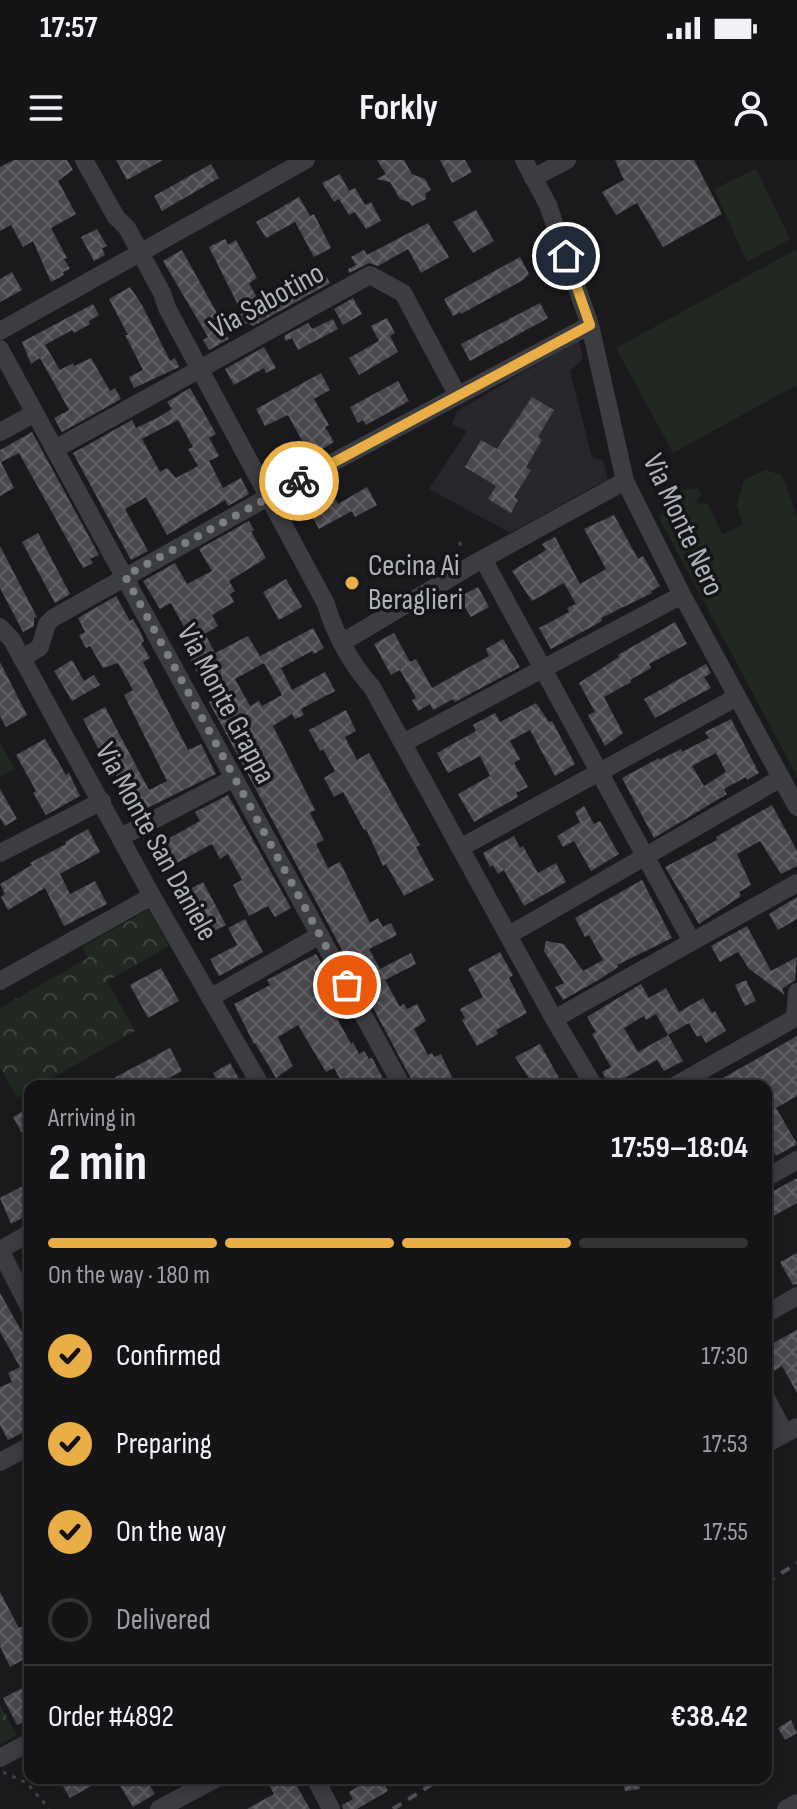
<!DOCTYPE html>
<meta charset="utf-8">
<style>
:root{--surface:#141416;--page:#212123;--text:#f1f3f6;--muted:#9d9ea1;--line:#333335;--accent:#e9af46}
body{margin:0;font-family:"Sofia Sans Condensed",sans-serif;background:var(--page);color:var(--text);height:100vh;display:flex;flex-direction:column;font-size:30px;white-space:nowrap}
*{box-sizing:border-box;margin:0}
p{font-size:26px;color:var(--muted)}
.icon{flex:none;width:44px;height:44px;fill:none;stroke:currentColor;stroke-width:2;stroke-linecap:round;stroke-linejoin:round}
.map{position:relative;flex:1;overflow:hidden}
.sheet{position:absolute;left:24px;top:920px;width:748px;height:704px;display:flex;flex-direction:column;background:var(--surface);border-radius:16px;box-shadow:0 4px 20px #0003,0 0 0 2px var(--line)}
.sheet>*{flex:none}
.pin{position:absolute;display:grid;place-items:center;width:68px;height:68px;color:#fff;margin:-34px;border:4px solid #fff;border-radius:50%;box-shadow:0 2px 8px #0007}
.courier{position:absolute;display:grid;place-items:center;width:80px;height:80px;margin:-40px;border:6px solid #e9af46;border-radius:50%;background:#fff;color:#222;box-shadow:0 2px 10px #0007}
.head em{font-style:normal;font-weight:700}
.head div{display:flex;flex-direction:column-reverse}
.head{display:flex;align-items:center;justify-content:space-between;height:136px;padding:0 24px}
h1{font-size:52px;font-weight:700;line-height:60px}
.bar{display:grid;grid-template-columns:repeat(4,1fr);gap:12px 8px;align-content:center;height:96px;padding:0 24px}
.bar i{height:10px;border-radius:6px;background:var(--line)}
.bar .selected{background:var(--accent)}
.bar p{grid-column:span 4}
.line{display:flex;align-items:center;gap:20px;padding:0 24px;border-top:2px solid var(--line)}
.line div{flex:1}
ol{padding:0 24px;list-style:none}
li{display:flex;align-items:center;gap:24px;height:88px}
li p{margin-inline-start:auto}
li .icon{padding:8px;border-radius:50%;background:var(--accent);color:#111;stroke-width:4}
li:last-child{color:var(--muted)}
li i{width:44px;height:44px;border:4px solid var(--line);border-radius:50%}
.status{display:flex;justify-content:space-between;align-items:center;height:56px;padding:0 40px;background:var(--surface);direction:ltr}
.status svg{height:22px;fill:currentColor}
header{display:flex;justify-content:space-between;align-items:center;height:104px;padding:0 24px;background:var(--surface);font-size:36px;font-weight:700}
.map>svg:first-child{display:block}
.built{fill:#26272a}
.grass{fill:#202821}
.park{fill:url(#park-crowns)}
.building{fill:url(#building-cross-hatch);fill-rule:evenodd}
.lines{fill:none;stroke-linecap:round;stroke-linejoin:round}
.path{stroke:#424448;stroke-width:3;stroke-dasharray:4 6;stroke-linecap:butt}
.minor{stroke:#3c3d41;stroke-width:18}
.rail{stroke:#4f5156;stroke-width:4;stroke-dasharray:10 8;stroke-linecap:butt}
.done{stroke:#7a7d84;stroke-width:8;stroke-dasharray:0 14.4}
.route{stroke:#e9af46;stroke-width:10}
.poi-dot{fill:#e9af46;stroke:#151518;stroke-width:3}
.labels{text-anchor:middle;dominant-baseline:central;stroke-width:7;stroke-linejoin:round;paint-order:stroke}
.street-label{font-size:30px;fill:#aeb2bb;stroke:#151518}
.poi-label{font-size:30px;fill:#aeb2bb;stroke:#151518;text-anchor:start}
</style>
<div class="status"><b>17:57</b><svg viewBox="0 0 49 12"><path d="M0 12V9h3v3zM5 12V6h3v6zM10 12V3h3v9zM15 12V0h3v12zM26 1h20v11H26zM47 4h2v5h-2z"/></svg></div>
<header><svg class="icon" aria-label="menu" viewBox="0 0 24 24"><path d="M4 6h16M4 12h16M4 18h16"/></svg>Forkly<svg class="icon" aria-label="person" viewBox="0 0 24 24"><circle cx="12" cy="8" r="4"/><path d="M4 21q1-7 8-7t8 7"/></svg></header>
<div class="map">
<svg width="797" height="1649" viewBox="0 0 797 1649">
<defs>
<pattern id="park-crowns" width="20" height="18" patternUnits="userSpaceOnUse" patternTransform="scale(2)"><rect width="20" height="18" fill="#202821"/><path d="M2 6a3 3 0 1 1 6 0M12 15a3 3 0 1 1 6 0" fill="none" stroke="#3e453f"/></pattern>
<pattern id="building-cross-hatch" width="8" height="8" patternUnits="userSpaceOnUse" patternTransform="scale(2)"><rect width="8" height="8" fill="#48484d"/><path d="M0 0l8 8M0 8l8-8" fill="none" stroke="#606065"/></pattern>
</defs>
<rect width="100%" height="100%" fill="#1a1a1d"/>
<path class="built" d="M579,180L583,199L570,211L592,297L603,300L608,319L510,373L429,329L467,271L452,264L457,251Z"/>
<path class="grass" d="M756,9L790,79L747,102L714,29Z
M797,89V225L673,293L616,188Z
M765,310L782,315L797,356V616L658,356L669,348L670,331L698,328L701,334L696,343L708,344L722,374L743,365L737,345L744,320Z"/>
<path class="park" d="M0,583L15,609L0,617Z
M148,750L169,786L107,821L135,871L38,926H30V930L17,938L0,907V848L88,798L82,787Z
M0,1545L17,1575L0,1584Z"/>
<path class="building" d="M14,0H67L73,10L58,21L76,54L51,68L67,98L64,99L70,109L63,112L64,115L51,122L33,81L23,87L11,65L0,71V7Z
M116,0H163L127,20Z
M377,0H404L412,14L425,19L431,30L425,34L426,39L412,46L409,42L400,39L390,22L376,19L386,14Z
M440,0H465L472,12L452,23Z
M615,0H694L722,54L663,87L637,43L616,55L602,32L624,20Z
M211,4L219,18L162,51L154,36Z
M340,14L349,31L355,28L365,45L371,42L381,61L366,69L355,52L349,55L339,39L334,42L322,23Z
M299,37L310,56L314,54L331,88L314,97L295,62L266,78L256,62Z
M476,50L494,81L473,93L453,62Z
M428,63L449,97L421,113L408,89L378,106L369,103L349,113L348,109L356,105L351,97L364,90L367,95Z
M97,69L107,86L102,88L105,95L94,101L81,77Z
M225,79L228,85L236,80L257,118L249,123L262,147L324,112L330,123L253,166L248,163L226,175L229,179L209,190L203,180L208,177L163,101L182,90L223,164L242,153L209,87Z
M520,97L529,114L523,120L461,154L460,152L453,156L444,139Z
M12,112L22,130L0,142V119Z
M130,127L142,145L170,201L175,198L179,207L134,228L129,217L143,210L125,175H128L109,139Z
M353,138L362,154L343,165L334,149Z
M540,143L548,158L470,201L461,184Z
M93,144L99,155L89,161L90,164L74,173L72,170L45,185L60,210L73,203L74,206L91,198L110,231L115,228L121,239L62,272L54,258L69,250L40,198L31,204L22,182Z
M387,158L395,173L390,176L398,192L359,215L349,198L379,181L371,166Z
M333,159L338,169L298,190L292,178L286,181L284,176L308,163L312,169Z
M264,187L276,208L266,213L264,208L234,225L225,209Z
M321,213L330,230L314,239L329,265L325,267L334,282L308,298L303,288L305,286L288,255L265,266L256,249Z
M398,221L409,241L366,265L363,260L358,263L350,247Z
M190,228L216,274L209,278L219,296L209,301L223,328L241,318L249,334L228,346L225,340L167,375L146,337L125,349L148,391L131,400L73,293L132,260L136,268L157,258L172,249L167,242ZM178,260L193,287L188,289L198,306L176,318L167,308L160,312L142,279Z
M532,237L554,250L538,277L542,280L526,307L531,310L514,337L518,340L511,353L488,339L496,326L465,307L481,280L497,289Z
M32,272L99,395L90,399L93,403L83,408L19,293L1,302L14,328L0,336V290Z
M367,327L377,345L355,357L352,351L319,369L305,343L330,330L338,344Z
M614,355L638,399L643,396L660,426L651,431L652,433L601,458L602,461L551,489L539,468L569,452L567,448L576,444L564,423L532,441L512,411L546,390L542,384L555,377L580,424L606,409L584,369Z
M249,361L254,370L251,371L266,398L229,421L235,431L230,434L234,442L212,455L218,466L205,474L215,493L248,476L264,503L235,519L250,546L259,541L262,546L282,535L260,496L313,468L324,488L314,494L312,491L281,508L292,530L325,512L335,531L301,549L304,555L295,559L292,554L273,566L315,650L310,653L324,680L316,684L328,708L340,702L370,763L378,758L383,767L391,763L397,775L369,789L380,809L411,793L416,804L385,820L400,847L404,844L407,849L417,844L426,861L414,869L428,895L432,893L434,897L441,894L456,926H415L209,542L217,538L203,512L198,514L177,474L185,469L171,443L160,449L143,421L175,403L187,424L212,411L199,389Z
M38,373L70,434L55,443L22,382Z
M0,386L37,457L34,458V466L23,472L0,428Z
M286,419L302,447L279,460L263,432Z
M478,427L489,447L471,457L459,437Z
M116,436L130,461L133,459L141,473L144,481L141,483L150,498L143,502L188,590L201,584L216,614L133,655L113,609L111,611L101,594L83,559L105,547L149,630L167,621L124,535L133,530L118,503L103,508L90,486L86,488L79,475L85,472L78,458Z
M675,462L687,484L649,504L651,508L630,520L631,522L604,537L623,573L605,586L588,555L595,552L579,523L619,497L618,495Z
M394,473L410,502L416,499L432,528L489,496L486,489L503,479L520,507L455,542L453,539L433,550L430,544L418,551L412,540L416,538L400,510L391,515L374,484Z
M72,500L84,521L94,515L100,525L72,541L54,511Z
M0,502L27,555L6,567L0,556Z
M706,504L711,513L704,517L711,528L655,558L644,539Z
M536,543L549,562L552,561L575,604L555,616L530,570L510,581L520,599L514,603L528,627L516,633L518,637L474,662L458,634L490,616L480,596L448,613L437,593L476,571L473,565L495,553L500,562Z
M346,550L356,571L345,577L357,600L369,593L420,685L416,687L434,720L404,736L386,704L383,706L366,669L364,670L343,632L334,637L324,618L335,611L323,589L320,591L309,570Z
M731,559L759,613L747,620L746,617L724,629L727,634L654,678L622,618L659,598L660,600L681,589L682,592L709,578L705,572ZM716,593L726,612L704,626L692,606Z
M45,579L66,615L69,613L80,636L46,655L33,633L36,631L16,595Z
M0,629L17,659L5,666L0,658Z
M228,635L291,748L275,757L268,746L249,756L233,725L242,720L228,694L220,699L212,684L164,710L150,684L164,676L166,680L200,661L195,652Z
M772,645L797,691V706L781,714L760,681L737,694L751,725L739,732L741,736L699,764L665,707L717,680L716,677Z
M584,646L594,664L600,661L619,694L591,711L574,681L563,687L557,676L580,662L575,652Z
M88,669L100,692L60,714L70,734L95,721L107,744L64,766L45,728L8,750L1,737L5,734L0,724L32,705L30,703L66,684L65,682Z
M514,676L520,688L523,686L538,713L556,703L566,722L524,746L504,710L498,714L493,705L490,707L483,693Z
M642,720L672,778L617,805L618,807L600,819L563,840L555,827L564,823L544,791L546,781L564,784L583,811L603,800L589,775L585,777L575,758Z
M203,722L226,765L203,777L181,734Z
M797,737V759L778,770L769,754Z
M245,759L263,792L219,816L210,799L237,785L228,768Z
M747,766L771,811L797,797L795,820L782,829L785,835L749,809L738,792L720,802L711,786Z
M500,792L513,815L509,818L527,853L496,870L498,874L477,886L462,860L465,858L460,849L483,837L468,809Z
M316,794L325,810L314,816L351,884L353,882L359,894L364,891L369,899L372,898L387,926H344L334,908L326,912L298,865L278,877L293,906L276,918L255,883L254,884L234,844L270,825L267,820Z
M161,808L179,841L148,858L130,825Z
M746,820L756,841L745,846L735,825Z
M641,824L649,838L666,828L679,852L703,838L712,853L715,851L726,871L706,883L701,875L697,877L689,863L668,875L656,854L646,860L644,856L624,868L638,892L668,875L683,901L664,911L657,900L610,926L602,912L611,907L592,874L596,872L587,857Z
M797,876V936L776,948L797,984L776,996L766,979V926H709Z
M540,884L559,918L545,926H534L515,897Z
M170,888L182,911L153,926H99Z
M230,903L243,926H220L213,913Z
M30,947V988L13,957Z
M797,1018V1043L766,1060V1035Z
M30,1022V1054L11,1064L0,1038Z
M797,1093V1124L793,1125L780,1102Z
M0,1133L30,1186V1269L8,1280L0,1265V1227L12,1222L8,1213L20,1207L0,1172Z
M797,1170V1233L782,1206L772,1212L766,1201V1187Z
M0,1432L19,1468L30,1462V1496L10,1507L0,1486Z
M30,1524V1550L26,1553L29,1559L17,1565L3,1538Z
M791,1560L797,1573L785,1580L778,1568Z
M58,1618H105L70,1638Z
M115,1618H145L155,1634L133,1647Z
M265,1618H292L310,1649H247L274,1634Z
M373,1618H381L388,1631L357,1649H343L342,1645L353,1639L349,1632Z
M623,1618H638L640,1629L625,1631Z"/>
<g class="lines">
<path class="path" d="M459,382L464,391
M3,1612L27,1623L49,1649"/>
<path class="minor" d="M84,0L116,57L127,68L162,133L167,148L326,444C334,472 352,506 372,527L554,859L594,926
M524,0L548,45L590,165L625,321L682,435L797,647
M533,18L567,0
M0,171L306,0
M0,189L402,926
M0,272L35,253
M55,289L370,115L403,133L458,236
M483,399L692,782
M0,467L12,480L152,736L261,926
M343,482L472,405L625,321
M22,499L40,487L47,464L53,458L268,337L590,165
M403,583L682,435
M121,677L234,618
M460,688L737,537
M0,693L102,641
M509,775L781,618
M0,821L152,736
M210,838L320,775
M795,858L797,832
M554,859L797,723
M674,926L797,857
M766,1018L797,1000
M0,1090L30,1149
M0,1090L30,1073
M766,1154L797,1136
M766,1238L785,1274
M766,1284L797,1267
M0,1302L30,1286
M0,1598L30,1582
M315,1618L331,1649
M159,1649L217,1618
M786,1649L797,1643"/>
<path class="rail" d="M766,1423L797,1403
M393,1649L442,1618"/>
</g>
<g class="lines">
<path class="done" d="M299,321L125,416L347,825"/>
<path class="route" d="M299,321L590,165L566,96"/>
</g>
<circle class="poi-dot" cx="352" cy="423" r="8"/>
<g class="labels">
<g class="street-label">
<text transform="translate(267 141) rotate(-29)">Via Sabotino</text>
<text transform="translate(683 365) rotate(65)">Via Monte Nero</text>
<text transform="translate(226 544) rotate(62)">Via Monte Grappa</text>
<text transform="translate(156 682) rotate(61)">Via Monte San Daniele</text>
</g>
<g class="poi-label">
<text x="368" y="406">Cecina Ai<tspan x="368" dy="34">Beraglieri</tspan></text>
</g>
</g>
</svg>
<div class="pin" style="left:347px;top:825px;background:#ea580c"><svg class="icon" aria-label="bag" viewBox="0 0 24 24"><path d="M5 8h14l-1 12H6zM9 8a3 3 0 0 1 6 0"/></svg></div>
<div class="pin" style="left:566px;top:96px;background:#1f2937"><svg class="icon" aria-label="home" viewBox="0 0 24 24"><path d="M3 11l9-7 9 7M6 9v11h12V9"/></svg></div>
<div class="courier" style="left:299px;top:321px"><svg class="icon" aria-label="bike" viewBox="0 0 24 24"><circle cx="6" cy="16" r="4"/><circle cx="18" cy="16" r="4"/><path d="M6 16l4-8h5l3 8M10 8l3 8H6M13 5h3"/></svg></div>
<section class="sheet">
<div class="head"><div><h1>2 min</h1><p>Arriving in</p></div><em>17:59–18:04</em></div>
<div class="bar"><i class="selected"></i><i class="selected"></i><i class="selected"></i><i></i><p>On the way · 180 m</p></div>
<ol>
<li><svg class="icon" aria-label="check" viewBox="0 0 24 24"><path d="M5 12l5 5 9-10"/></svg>Confirmed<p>17:30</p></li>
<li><svg class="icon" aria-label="check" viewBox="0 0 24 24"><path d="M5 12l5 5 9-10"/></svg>Preparing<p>17:53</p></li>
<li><svg class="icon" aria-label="check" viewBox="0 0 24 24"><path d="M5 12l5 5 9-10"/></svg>On the way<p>17:55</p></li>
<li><i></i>Delivered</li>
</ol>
<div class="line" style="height:104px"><div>Order #4892</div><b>€38.42</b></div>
</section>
</div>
